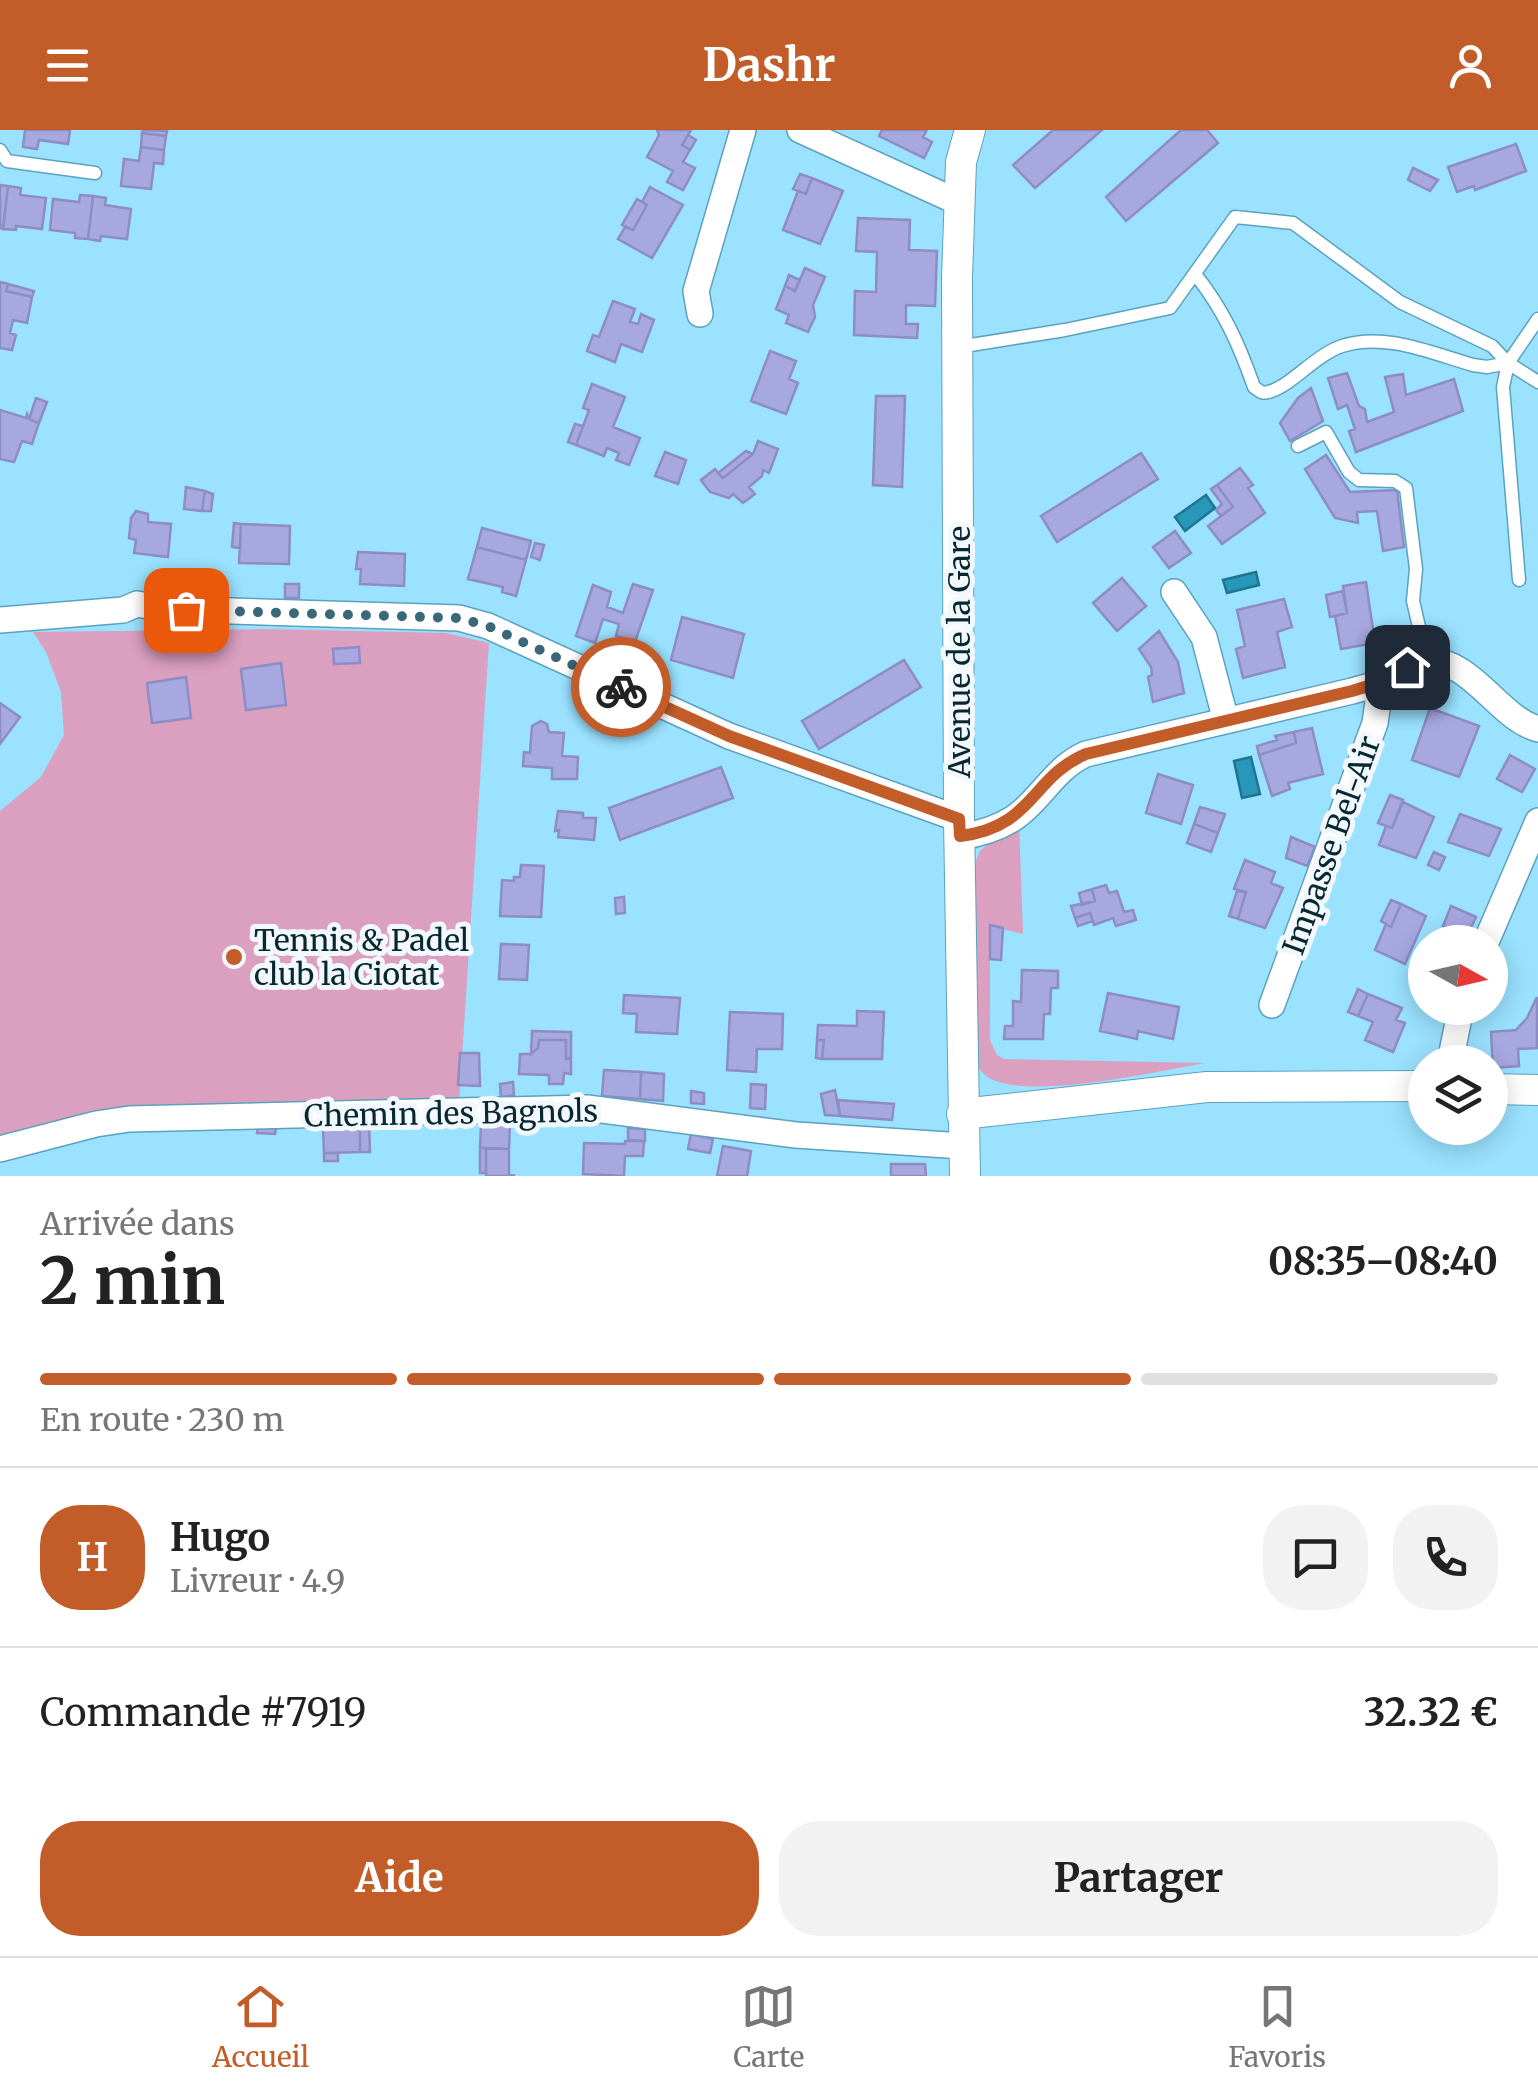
<!DOCTYPE html>
<html lang="fr">
<meta charset="utf-8">
<style>
:root{--surface:#fff;--page:#f2f2f2;--text:#222;--muted:#767676;--line:#e0e0e0;--accent:#c25d29}
body{margin:0;font-family:Merriweather,serif;background:var(--page);color:var(--text);height:100vh;display:flex;flex-direction:column;font-size:38px;white-space:nowrap}
*{box-sizing:border-box;margin:0}
p{font-size:32px;color:var(--muted)}
.icon{flex:none;width:55px;height:55px;fill:none;stroke:currentColor;stroke-width:2;stroke-linecap:round;stroke-linejoin:round}
.map{position:relative;height:1046px;overflow:hidden}
.side{display:flex;flex-direction:column;background:var(--surface);flex:1}
.side>*{flex:none}
.needle{width:65px;rotate:98deg}
.buttons{position:absolute;left:1408px;top:795px;display:grid;gap:20px}
.buttons a{display:grid;place-items:center;width:100px;height:100px;border-radius:50%;background:var(--surface);box-shadow:0 5px 25px #0003;font-size:50px}
.pin{position:absolute;display:grid;place-items:center;width:85px;height:85px;color:#fff;margin:-42px;border-radius:20px;box-shadow:0 5px 15px #0006}
.courier{position:absolute;display:grid;place-items:center;width:100px;height:100px;margin:-50px;border:8px solid #c25d29;border-radius:50%;background:#fff;color:#222;box-shadow:0 2px 12px #0007}
.summary em{font-style:normal;font-weight:700}
.summary div{display:flex;flex-direction:column-reverse}
.summary{display:flex;align-items:center;justify-content:space-between;height:170px;padding:0 40px}
h1{font-size:65px;font-weight:700;line-height:75px}
.bar{display:grid;grid-template-columns:repeat(4,1fr);gap:15px 10px;align-content:center;height:120px;padding:0 40px}
.bar i{height:12px;border-radius:8px;background:var(--line)}
.bar .on{background:var(--accent)}
.bar p{grid-column:span 4}
.line{display:flex;align-items:center;gap:25px;padding:0 40px;border-top:2px solid var(--line)}
.line div{flex:1}
.round{display:grid;place-items:center;flex:none;width:105px;height:105px;border-radius:40px;background:var(--page)}
.cta{display:flex;gap:20px;margin-top:auto;padding:20px 40px}
.cta a{flex:1;height:115px;border-radius:40px;background:var(--accent);color:#fff;font-size:40px;font-weight:700;line-height:115px;text-align:center}
.cta a+a{background:var(--page);color:var(--text)}
header{display:flex;justify-content:space-between;align-items:center;height:130px;padding:0 40px;background:var(--accent);color:#fff;font-size:45px;font-weight:700}
.tabs{display:flex;justify-content:space-around;align-items:center;height:140px;border-top:2px solid var(--line);background:var(--surface);font-size:28px;color:var(--muted)}
.tabs a{display:grid;justify-items:center;gap:5px}
.tabs .on{color:var(--accent)}
.map>svg:first-child{display:block}
.green{fill:#db9fc0}
.water{fill:#2997ba;stroke:#1f7591;stroke-width:2.5}
.building{fill:#a8a8e1;stroke:#8d8cc4;stroke-width:2.5}
.lines{fill:none;stroke-linecap:round;stroke-linejoin:round}
.service-casing{stroke:#5ba2bd;stroke-width:15}
.minor-casing{stroke:#5ba2bd;stroke-width:28}
.tertiary-casing{stroke:#5ba2bd;stroke-width:32}
.service{stroke:#fff;stroke-width:12}
.minor{stroke:#fff;stroke-width:25}
.tertiary{stroke:#fff;stroke-width:30}
.done{stroke:#3a6879;stroke-width:10;stroke-dasharray:0 18}
.route{stroke:#c25d29;stroke-width:12}
.poi-dot{fill:#c25d29;stroke:#f2f8fb;stroke-width:4}
.labels{text-anchor:middle;dominant-baseline:central;stroke-width:10;stroke-linejoin:round;paint-order:stroke}
.street-label{font-size:30px;fill:#072731;stroke:#f2f8fb}
.poi-label{font-size:30px;fill:#072731;stroke:#f2f8fb;text-anchor:start}
</style>
<header><svg class="icon" aria-label="menu" viewBox="0 0 24 24"><path d="M4 6h16M4 12h16M4 18h16"/></svg>Dashr<svg class="icon" aria-label="person" viewBox="0 0 24 24"><circle cx="12" cy="8" r="4"/><path d="M4 21q1-7 8-7t8 7"/></svg></header>
<div class="map">
<svg width="1538" height="1046" viewBox="0 0 1538 1046">
<rect width="100%" height="100%" fill="#9ae2ff"/>
<path class="green" d="M266,499L446,503L489,513L459,973L0,1010V681L41,647L64,605L61,562L46,522L33,502Z
M1015,691H1019L1023,804L990,796V910L997,925L1004,929L1205,933C1158,941 1026,972 988,947C982,943 977,936 972,930L970,746L980,721Z"/>
<path class="water" d="M1206,365L1215,378L1185,401L1175,387Z
M1256,442L1259,455L1227,463L1223,450Z
M1251,627L1260,664L1242,668L1234,631Z"/>
<path class="building" d="M25,0H70L68,14L39,10L37,19L23,17Z
M143,0L167,1L166,6L142,3Z
M657,0H691L682,15L690,20L683,32L695,38L683,60L667,52L673,41L647,27L659,5Z
M882,0H927L923,7L932,12L924,28L879,6Z
M1053,0H1102L1035,58L1013,35Z
M1181,0H1207L1218,13L1126,91L1106,67Z
M142,3L166,6L164,20L141,17Z
M688,5L696,10L690,20L682,15Z
M1516,14L1526,41L1475,60L1474,56L1457,62L1448,37Z
M141,17L164,20L163,34L154,33L151,59L121,56L124,29L139,31Z
M1413,38L1438,50L1430,61L1408,50Z
M800,44L812,48L806,64L793,59Z
M812,48L843,61L820,114L783,100L798,61L806,64Z
M0,55L8,56L3,99L0,98Z
M8,56L21,58L20,65L46,68L42,99L16,96V100L3,99Z
M650,57L683,75L652,128L618,109L625,97L633,100L647,75L642,72Z
M80,65L93,66L88,109L75,108V103L50,100L53,69L79,72Z
M93,66L106,68L105,75L131,79L127,109L101,106L100,111L88,109Z
M637,69L647,75L633,100L622,95Z
M858,88L910,90L909,120L937,121L935,176L906,175V194H918L917,208L854,205L855,161L876,162L877,122L856,121Z
M805,138L825,147L813,175L815,187L808,202L786,193L789,185L776,179L785,156L795,161Z
M789,145L800,150L795,161L785,156Z
M0,152L8,154L6,161L32,167L27,193L13,190L10,203L16,205L12,220L0,218Z
M8,154L34,161L32,167L6,161Z
M613,171L635,179L630,192L638,194L641,184L654,190L642,222L621,214L615,232L587,221L593,205L599,207Z
M770,221L796,231L789,249L798,253L786,284L751,271Z
M1347,243L1359,276L1365,279L1367,292L1394,282L1385,247L1403,244L1406,265L1454,249L1463,281L1356,322L1349,301L1355,299L1347,275L1338,279L1328,248Z
M592,254L625,267L613,297L640,308L629,335L616,330L619,323L607,318L604,326L576,315L589,280L583,278Z
M1311,258L1323,291L1290,311L1280,293L1298,268Z
M876,266H905L902,357L873,355Z
M36,268L47,272L39,293L29,289Z
M0,280L26,288L27,284L29,289L39,293L32,314L22,311L14,332L0,329Z
M575,294L583,296L576,315L568,312Z
M758,311L778,319L769,343L763,340L762,346L749,357L755,364L743,373L733,364L729,368L710,362L701,350L715,339L723,348L753,324Z
M746,321L753,324L723,348L718,343Z
M665,322L686,330L678,354L655,346Z
M1141,323L1158,349L1057,412L1041,386Z
M1326,325L1350,362L1397,360L1404,417L1383,421L1377,381L1357,382L1358,393L1335,388L1305,339Z
M1240,338L1253,355L1248,358L1265,383L1222,414L1208,396L1233,377L1217,355Z
M1217,355L1233,377L1221,386L1216,380L1222,374L1211,359Z
M186,357L205,361L202,381L184,379Z
M205,361L213,364L211,381H202Z
M136,381L148,384V392L171,394L168,427L134,423L136,410L129,408L131,388Z
M234,393L241,394L240,418L232,417Z
M241,394L290,396L289,434L239,433Z
M482,398L531,411L526,430L477,417Z
M1175,401L1191,423L1169,438L1153,417Z
M535,413L544,415L540,430L531,427Z
M477,417L526,430L516,466L502,462L503,457L468,449Z
M358,422L405,424L404,456L360,454L361,439H356Z
M1122,448L1146,476L1117,501L1093,473Z
M1366,452L1375,513L1341,519L1335,486L1347,483L1343,456Z
M285,454H299V468H285Z
M633,454L653,460L635,512L616,506L619,494L603,489L595,513L576,506L593,455L611,462L607,477L623,483Z
M1343,461L1347,483L1330,487L1326,465Z
M1284,469L1292,497L1277,502L1285,537L1243,548L1236,519L1245,516L1237,480Z
M682,487L744,504L733,548L671,530Z
M1159,501L1178,532L1184,563L1153,572L1148,547L1152,545L1151,537L1139,519Z
M359,517L360,533L334,534L333,519Z
M904,530L921,557L819,619L802,591Z
M281,533L286,575L246,580L241,539Z
M186,547L191,588L152,593L147,553Z
M0,573L20,587L0,614Z
M1430,578L1479,596L1459,647L1412,630Z
M541,591L547,594L549,602L564,603L562,626L578,627L577,649H552V638L523,636L524,622L530,623L532,596Z
M1312,598L1323,644L1288,653L1290,659L1272,666L1259,625L1296,613L1294,602Z
M1294,602L1296,613L1259,625L1257,616L1277,610L1275,606Z
M1510,625L1535,639L1522,662L1497,649Z
M721,637L733,668L620,710L609,678Z
M1158,644L1193,655L1181,694L1146,683Z
M1390,665L1403,670L1392,698L1378,693Z
M1403,672L1434,687L1416,728L1379,715L1386,696L1392,698Z
M1200,677L1225,684L1218,703L1194,694Z
M558,681L583,683V688H596L594,710L558,707L559,700L555,701Z
M1460,684L1501,699L1489,726L1448,712Z
M1194,694L1218,703L1211,722L1187,713Z
M1291,707L1315,717L1307,736L1286,728Z
M1434,722L1445,727L1439,740L1428,735Z
M1245,730L1275,742L1271,753L1283,758L1265,798L1238,789L1246,762L1234,759Z
M521,735L544,736L541,787L500,786L502,750L514,751V747H520Z
M1106,755L1109,763L1117,761L1124,782L1133,780L1136,790L1116,796L1113,788L1094,795L1090,783L1075,788L1071,776L1095,771L1092,759Z
M1092,759L1095,771L1082,775L1079,763Z
M1237,761L1246,762L1238,789L1229,786Z
M624,767L625,783L616,784L615,768Z
M1391,770L1401,774L1391,797L1381,791Z
M1401,774L1426,786L1405,834L1375,820L1386,794L1391,797Z
M1451,776L1476,787L1467,806L1443,796Z
M1090,783L1093,791L1078,796L1075,788Z
M990,795L1003,798L1001,830L990,829Z
M501,814L529,815L527,850L499,849Z
M1022,840L1058,841V858H1051L1050,884H1044L1043,909H1004L1005,896H1013V871L1021,872Z
M1358,859L1368,864L1358,886L1348,882Z
M1108,863L1179,877L1173,909L1138,901L1137,909L1100,901Z
M1368,864L1402,878L1396,890L1405,893L1393,922L1365,910L1373,892L1358,886Z
M624,865L680,868L677,904L636,902L637,884L623,883Z
M1537,867V918L1518,919L1519,936L1493,938L1491,902L1516,900L1527,888Z
M857,881L884,882L882,929H822L824,910H817L818,895L857,896Z
M730,882L783,884L782,919H757L756,942L727,940Z
M532,901L571,902V928L566,929V910H539L538,918L531,924Z
M539,910H566V929L571,928V944L564,943L563,954H549V945L519,944L520,924H531L538,918Z
M817,910H824L822,929L816,928Z
M460,923H479L480,956L458,955Z
M604,940L641,942L640,969L602,966Z
M641,942L664,944L663,971L640,969Z
M513,952L514,965L501,967L500,954Z
M751,954L766,955L765,979L750,978Z
M835,960L840,986L825,985L821,964Z
M691,961L704,963V974L691,973Z
M838,970L894,974L892,990L840,986Z
M356,991L369,992L370,1022H360V997H356Z
M510,992L509,1019L480,1018L481,993Z
M258,997L276,998L275,1004L257,1003Z
M360,997V1022L324,1023L323,998Z
M628,998L645,999V1011L628,1010Z
M691,1004L713,1009L710,1023L688,1019Z
M625,1011H644L643,1026H625L624,1046L583,1044L584,1013L625,1014Z
M723,1016L751,1021L747,1046H717Z
M480,1018H486V1043H480Z
M486,1018L509,1019V1044L515,1046H486Z
M324,1023H338V1031H324Z
M891,1034H925L926,1046H891Z"/>
<g class="lines">
<defs>
<path id="service" d="M0,20L7,31L95,43
M1195,144C1223,179 1239,214 1254,257C1260,261 1261,264 1268,262C1289,258 1315,225 1342,216C1385,202 1431,223 1473,235L1487,237L1508,233
M958,217L1065,200L1170,178L1235,87L1293,93L1400,172L1492,216L1508,233L1538,252
M1298,316L1326,302L1349,342L1359,350L1395,351L1406,358L1416,439L1413,471L1427,531
M1519,450L1503,257L1508,233L1538,189"/>
<path id="minor" d="M800,0L960,73
M700,184L696,161L743,0
M1174,462L1204,507L1226,591
M0,490L123,480L137,474L165,479L459,488L488,496L729,606L959,689
M960,707C979,704 997,699 1014,688C1041,670 1054,638 1086,624L1352,561C1362,558 1373,556 1383,551C1397,545 1409,533 1425,531C1471,527 1498,588 1538,599
M1486,812L1538,691
M1272,875L1375,593L1381,552
M1450,932L1461,878
M0,1019L96,994L129,989L587,978L796,1005L963,1016"/>
<path id="tertiary" d="M1490,959L1538,960
M962,984L1207,957L1425,956
M965,1046L959,689L957,148L961,32L970,0"/>
</defs>
<use href="#service" class="service-casing"/>
<use href="#minor" class="minor-casing"/>
<use href="#tertiary" class="tertiary-casing"/>
<use href="#service" class="service"/>
<use href="#minor" class="minor"/>
<use href="#tertiary" class="tertiary"/>
</g>
<g class="lines">
<path class="done" d="M186,480L459,488L488,496L621,557"/>
<path class="route" d="M621,557L729,606L959,689L960,706C1034,697 1031,647 1086,624L1352,561L1381,552L1407,537"/>
</g>
<circle class="poi-dot" cx="234" cy="827" r="10"/>
<g class="labels">
<g class="street-label">
<text transform="translate(959 522) rotate(-90)">Avenue de la Gare</text>
<text transform="translate(1331 715) rotate(-70)">Impasse Bel-Air</text>
<text transform="translate(451 983) rotate(-1)">Chemin des Bagnols</text>
</g>
<g class="poi-label">
<text x="254" y="810">Tennis &amp; Padel<tspan x="254" dy="34">club la Ciotat</tspan></text>
</g>
</g>
</svg>
<div class="buttons">
<a><svg class="needle" viewBox="-14 -14 28 28"><path d="M0-13l5 13h-10z" fill="#e53935"/><path d="M0 13l5-13h-10z" fill="#767676"/></svg></a>
<a><svg class="icon" aria-label="layers" viewBox="0 0 24 24"><path d="M12 4l9 5-9 5-9-5zM3 14l9 5 9-5"/></svg></a>
</div>
<div class="pin" style="left:186px;top:480px;background:#ea580c"><svg class="icon" aria-label="bag" viewBox="0 0 24 24"><path d="M5 8h14l-1 12H6zM9 8a3 3 0 0 1 6 0"/></svg></div>
<div class="pin" style="left:1407px;top:537px;background:#1f2937"><svg class="icon" aria-label="home" viewBox="0 0 24 24"><path d="M3 11l9-7 9 7M6 9v11h12V9"/></svg></div>
<div class="courier" style="left:621px;top:557px"><svg class="icon" aria-label="bike" viewBox="0 0 24 24"><circle cx="6" cy="16" r="4"/><circle cx="18" cy="16" r="4"/><path d="M6 16l4-8h5l3 8M10 8l3 8H6M13 5h3"/></svg></div>
</div>
<section class="side">
<div class="summary"><div><h1>2 min</h1><p>Arrivée dans</p></div><em>08:35–08:40</em></div>
<div class="bar"><i class="on"></i><i class="on"></i><i class="on"></i><i></i><p>En route · 230 m</p></div>
<div class="line" style="height:180px"><b class="round" style="background:var(--accent);color:#fff">H</b><div><b>Hugo</b><p>Livreur · 4.9</p></div><a class="round"><svg class="icon" aria-label="chat" viewBox="0 0 24 24"><path d="M4 5h16v11H9l-5 4z"/></svg></a><a class="round"><svg class="icon" aria-label="phone" viewBox="0 0 24 24"><path d="M5 4h4l2 5-3 2q2 4 5 5l2-3 5 2v4C11 20 4 13 5 4z"/></svg></a></div>
<div class="line" style="height:130px"><div>Commande #7919</div><b>32.32 €</b></div>
<div class="cta"><a>Aide</a><a>Partager</a></div>
</section>
<nav class="tabs">
<a class="on"><svg class="icon" aria-label="home" viewBox="0 0 24 24"><path d="M3 11l9-7 9 7M6 9v11h12V9"/></svg>Accueil</a>
<a><svg class="icon" aria-label="map" viewBox="0 0 24 24"><path d="M3 6l6-2 6 2 6-2v14l-6 2-6-2-6 2zM9 4v14M15 6v14"/></svg>Carte</a>
<a><svg class="icon" aria-label="saved" viewBox="0 0 24 24"><path d="M7 4h10v16l-5-4-5 4z"/></svg>Favoris</a>
</nav>
